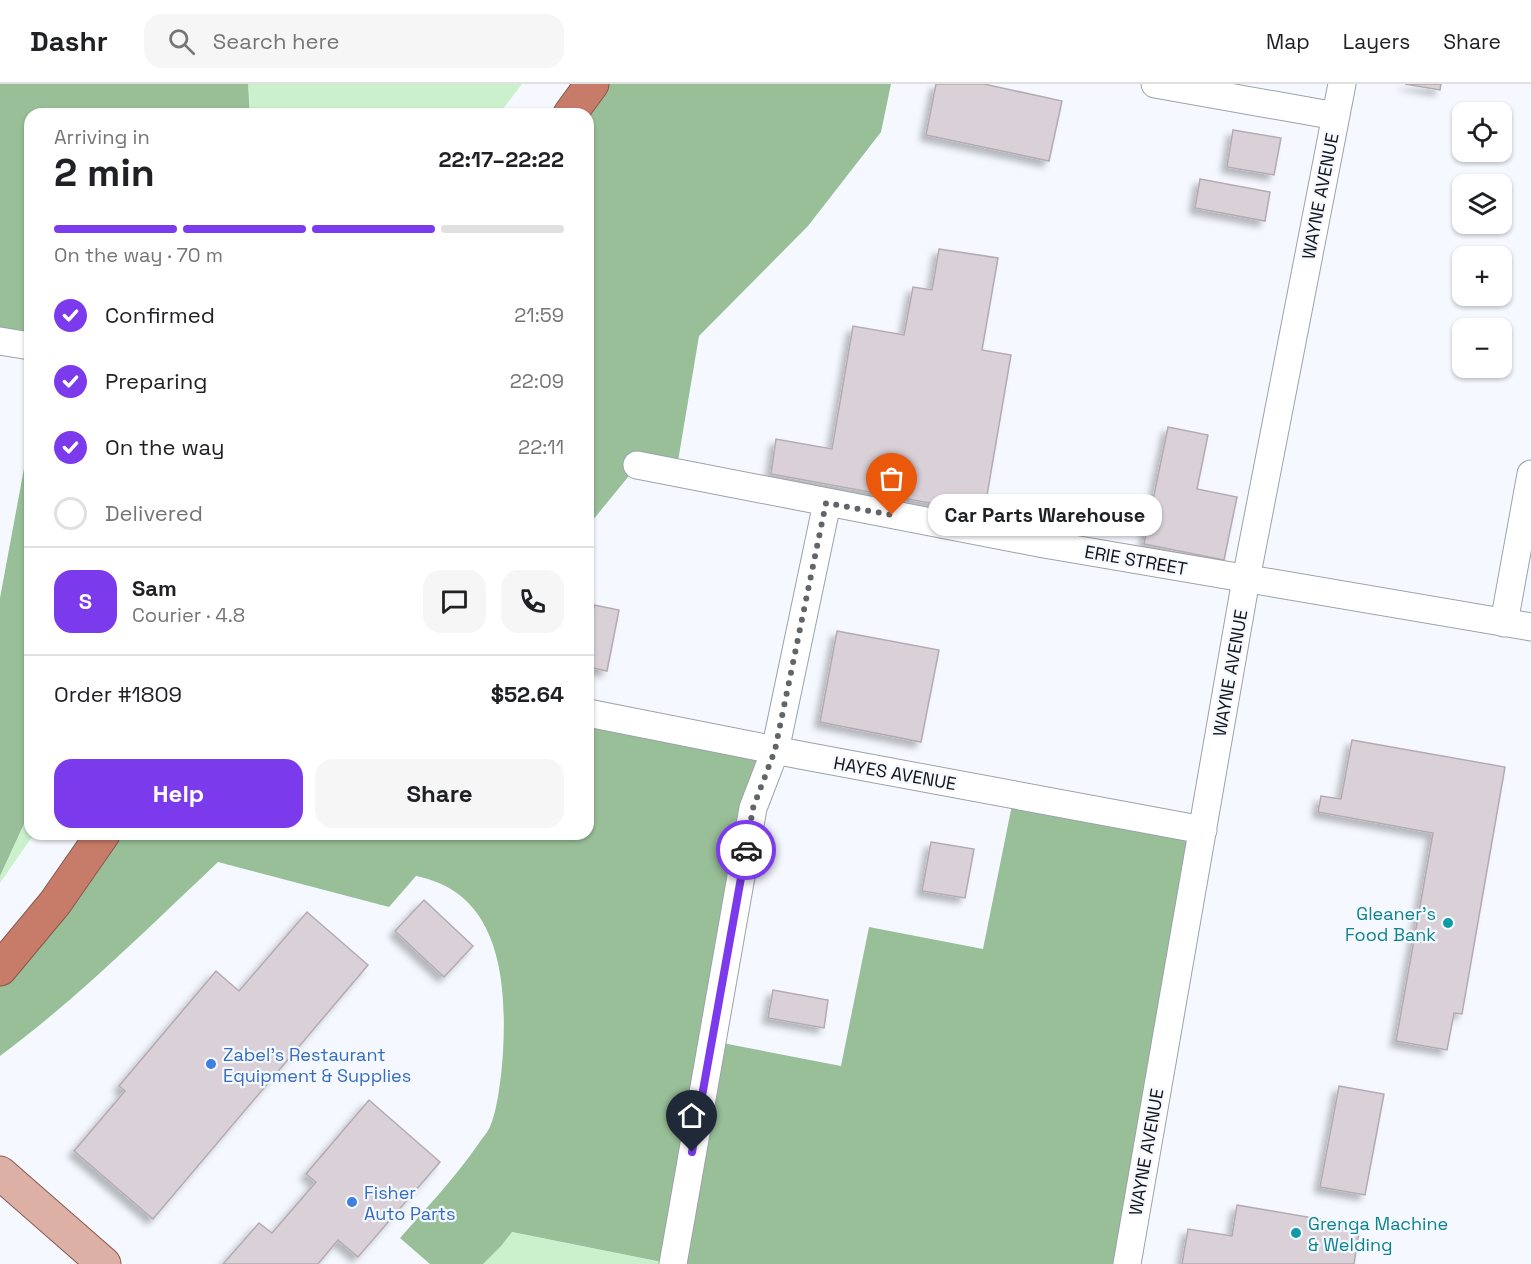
<!DOCTYPE html>
<meta charset="utf-8">
<style>
:root{--surface:#fff;--page:#f6f6f6;--text:#202124;--muted:#757577;--line:#e0e0e0;--accent:#7c3aed}
body{margin:0;font-family:"Space Grotesk",sans-serif;background:var(--page);color:var(--text);height:100vh;display:flex;flex-direction:column;font-size:22px;white-space:nowrap}
*{box-sizing:border-box;margin:0}
p{font-size:20px;color:var(--muted)}
.icon{flex:none;width:33px;height:33px;fill:none;stroke:currentColor;stroke-width:2;stroke-linecap:round;stroke-linejoin:round}
.map{position:relative;flex:1;overflow:hidden}
.sheet{position:absolute;left:24px;top:24px;width:570px;height:732px;display:flex;flex-direction:column;background:var(--surface);border-radius:18px;box-shadow:0 2px 4px #0004}
.sheet>*{flex:none}
.controls{position:absolute;left:1452px;top:18px;display:grid;gap:12px}
.controls a{display:grid;place-items:center;width:60px;height:60px;border-radius:12px;background:var(--surface);box-shadow:0 2px 4px #0004;font-size:30px}
.pin{position:absolute;display:grid;place-items:center;width:51px;height:51px;color:#fff;margin:-62px -26px;border-radius:50% 50% 50% 0;rotate:-45deg;box-shadow:0 0 6px #0007}
.pin .icon{rotate:45deg}
.courier{position:absolute;display:grid;place-items:center;width:60px;height:60px;margin:-30px;border:4px solid #7c3aed;border-radius:50%;background:#fff;color:#222;box-shadow:0 2px 8px #0007}
.bubble{position:absolute;height:42px;border-radius:18px;background:var(--surface);box-shadow:0 2px 4px #0004;font-size:20px;font-weight:700;line-height:42px;text-align:center}
.summary em{font-style:normal;font-weight:700}
.summary div{display:flex;flex-direction:column-reverse}
.summary{display:flex;align-items:center;justify-content:space-between;height:102px;padding:0 30px}
h1{font-size:39px;font-weight:700;line-height:45px}
.bar{display:grid;grid-template-columns:repeat(4,1fr);gap:9px 6px;align-content:center;height:72px;padding:0 30px}
.bar i{height:8px;border-radius:4px;background:var(--line)}
.bar .on{background:var(--accent)}
.bar p{grid-column:span 4}
.line{display:flex;align-items:center;gap:15px;padding:0 30px;border-top:2px solid var(--line)}
.line div{flex:1}
.round{display:grid;place-items:center;flex:none;width:63px;height:63px;border-radius:18px;background:var(--page)}
ol{padding:0 30px;list-style:none}
li{display:flex;align-items:center;gap:18px;height:66px}
li p{margin-inline-start:auto}
li .icon{padding:6px;border-radius:50%;background:var(--accent);color:#fff;stroke-width:4}
li:last-child{color:var(--muted)}
li i{width:33px;height:33px;border:3px solid var(--line);border-radius:50%}
.primary-button{display:flex;gap:12px;margin-top:auto;padding:12px 30px}
.primary-button a{flex:1;height:69px;border-radius:18px;background:var(--accent);color:#fff;font-size:24px;font-weight:700;line-height:69px;text-align:center}
.primary-button a+a{background:var(--page);color:var(--text)}
header{display:flex;align-items:center;gap:36px;box-sizing:border-box;height:84px;padding:0 30px;background:var(--surface);border-bottom:2px solid var(--line)}
header strong{font-size:28px}
nav{display:flex;gap:33px;margin-inline-start:auto;font-size:21px}
.search{width:420px;height:54px;background:var(--page);display:flex;align-items:center;gap:15px;box-sizing:border-box;padding:0 21px;border-radius:18px;color:var(--muted);font-size:22px}
.map>svg:first-child{display:block}
.green{fill:#cbf0cc}
.forest{fill:#98bf98}
.building{fill:#d9d0d8;stroke:#b4abb2;stroke-width:1.5;filter:url(#shadow)}
.lines{fill:none;stroke-linecap:round;stroke-linejoin:round}
.minor-casing{stroke:#9ca2aa;stroke-width:29}
.primary-casing{stroke:#88574c;stroke-width:35}
.motorway-casing{stroke:#88574c;stroke-width:35}
.minor{stroke:#fff;stroke-width:27}
.primary{stroke:#ddb0a5;stroke-width:33}
.motorway{stroke:#c77b69;stroke-width:33}
.done{stroke:#616468;stroke-width:6;stroke-dasharray:0 10.8}
.route{stroke:#7c3aed;stroke-width:8}
.culture-dot{fill:#0f9aa8;stroke:#f5f9ff;stroke-width:2}
.shop-dot{fill:#3f7fe0;stroke:#f5f9ff;stroke-width:2}
.labels{text-anchor:middle;dominant-baseline:central;stroke-width:4.5;stroke-linejoin:round;paint-order:stroke}
.street-label{font-size:18px;fill:#121417;stroke:#f5f9ff}
.culture-label{font-size:18px;fill:#0d838f;stroke:#f5f9ff;text-anchor:end}
.shop-label{font-size:18px;fill:#366cbe;stroke:#f5f9ff;text-anchor:start}
</style>
<header>
<strong>Dashr</strong>
<div class="search"><svg class="icon" aria-label="search" viewBox="0 0 24 24"><circle cx="10" cy="10" r="6"/><path d="M15 15l6 6"/></svg>Search here</div>
<nav><a>Map</a><a>Layers</a><a>Share</a></nav>
</header>
<div class="map">
<svg width="1531" height="1180" viewBox="0 0 1531 1180">
<defs>
<filter id="shadow"><feDropShadow dx="-5.5" dy="5.5" stdDeviation="3" flood-color="#0004"/></filter>
</defs>
<rect width="100%" height="100%" fill="#f5f9ff"/>
<path class="green" d="M248,0H522L499,30H251Z
M30,728V750H34L0,799V792Z
M511,1148L672,1180H481Z"/>
<path class="forest" d="M0,0H248L250,30H30V262L0,257Z
M592,0H891L881,48L808,142L699,252L676,389L637,382L588,442V30Z
M30,352V727L0,792V514Z
M588,629L775,667L712,957L841,982L869,843L983,865L1014,711L1203,746L1127,1180H672L512,1148L501,1162L483,1180H430L400,1154C427,1123 456,1093 479,1059C483,1053 489,1047 491,1040C498,1024 502,986 503,968C507,897 500,808 416,792L389,823L218,778C147,845 78,914 0,972V885L103,750H588Z"/>
<path class="building" d="M936,0H984L1062,17L1049,77L926,51Z
M1405,0H1441L1440,6Z
M1233,46L1281,54L1274,91L1227,83Z
M1200,95L1270,108L1265,137L1195,124Z
M939,165L998,174L982,266L1011,271L984,429L771,390L776,355L832,365L853,242L904,251L913,203L932,206Z
M1168,343L1208,351L1197,405L1237,413L1224,476L1144,460Z
M594,521L619,526L607,587L588,583V555Z
M837,547L939,566L921,658L820,638Z
M1352,656L1505,683L1462,930L1454,929L1447,966L1396,957L1433,749L1318,728L1321,712L1341,715Z
M931,758L974,765L965,814L922,807Z
M424,816L473,862L444,893L395,847Z
M307,828L368,881L153,1135L74,1067L125,1007L119,1002L216,887L239,907Z
M773,906L828,916L824,944L768,934Z
M1339,1002L1384,1010L1365,1111L1320,1103Z
M369,1016L440,1078L358,1173L338,1156L318,1180H223L259,1139L272,1149L316,1098L306,1090Z
M1237,1121L1360,1142L1354,1180H1182L1188,1145L1232,1152Z"/>
<g class="lines">
<defs>
<path id="minor" d="M1155,0L1336,32
M0,257L30,262
M637,381L1044,460L1531,543
M1504,539L1531,390
M588,629L800,671L1203,746
M673,1180L753,724L775,667L827,419
M1127,1180L1246,495L1342,0"/>
<path id="primary" d="M0,1089L104,1180"/>
<path id="motorway" d="M570,30L592,0
M0,885L55,819L103,750"/>
</defs>
<use href="#minor" class="minor-casing"/>
<use href="#primary" class="primary-casing"/>
<use href="#motorway" class="motorway-casing"/>
<use href="#minor" class="minor"/>
<use href="#primary" class="primary"/>
<use href="#motorway" class="motorway"/>
</g>
<g class="lines">
<path class="done" d="M746,766L753,724L775,666L826,419L892,431"/>
<path class="route" d="M692,1068L746,766"/>
</g>
<g class="culture-dot">
<circle cx="1448" cy="839" r="6"/>
<circle cx="1296" cy="1149" r="6"/>
</g>
<g class="shop-dot">
<circle cx="211" cy="980" r="6"/>
<circle cx="352" cy="1118" r="6"/>
</g>
<g class="labels">
<g class="street-label">
<text transform="translate(1320 112) rotate(-79)">WAYNE AVENUE</text>
<text transform="translate(1136 476) rotate(10)">ERIE STREET</text>
<text transform="translate(1230 589) rotate(-80)">WAYNE AVENUE</text>
<text transform="translate(895 689) rotate(10)">HAYES AVENUE</text>
<text transform="translate(1146 1068) rotate(-80)">WAYNE AVENUE</text>
</g>
<g class="culture-label">
<text x="1436" y="829">Gleaner's<tspan x="1436" dy="21">Food Bank</tspan></text>
<text x="1308" y="1139" text-anchor="start">Grenga Machine<tspan x="1308" dy="21">&amp; Welding</tspan></text>
</g>
<g class="shop-label">
<text x="223" y="970">Zabel's Restaurant<tspan x="223" dy="21">Equipment &amp; Supplies</tspan></text>
<text x="364" y="1108">Fisher<tspan x="364" dy="21">Auto Parts</tspan></text>
</g>
</g>
</svg>
<div class="controls">
<a><svg class="icon" aria-label="locate" viewBox="0 0 24 24"><circle cx="12" cy="12" r="6"/><path d="M12 2v4M12 18v4M2 12h4M18 12h4"/></svg></a>
<a><svg class="icon" aria-label="layers" viewBox="0 0 24 24"><path d="M12 4l9 5-9 5-9-5zM3 14l9 5 9-5"/></svg></a>
<a>+</a>
<a>−</a>
</div>
<div class="pin" style="left:892px;top:431px;background:#ea580c"><svg class="icon" aria-label="bag" viewBox="0 0 24 24"><path d="M5 8h14l-1 12H6zM9 8a3 3 0 0 1 6 0"/></svg></div>
<div class="pin" style="left:692px;top:1068px;background:#1f2937"><svg class="icon" aria-label="home" viewBox="0 0 24 24"><path d="M3 11l9-7 9 7M6 9v11h12V9"/></svg></div>
<div class="courier" style="left:746px;top:766px"><svg class="icon" aria-label="car" viewBox="0 0 24 24"><path d="M5 17H2v-5l4-1 3-4h7l3 4 3 1v5h-3M9 17h6M6 11h13"/><circle cx="7" cy="17" r="2"/><circle cx="17" cy="17" r="2"/></svg></div>
<div class="bubble" style="left:928px;top:410px;width:234px">Car Parts Warehouse</div>
<section class="sheet">
<div class="summary"><div><h1>2 min</h1><p>Arriving in</p></div><em>22:17–22:22</em></div>
<div class="bar"><i class="on"></i><i class="on"></i><i class="on"></i><i></i><p>On the way · 70 m</p></div>
<ol>
<li><svg class="icon" aria-label="check" viewBox="0 0 24 24"><path d="M5 12l5 5 9-10"/></svg>Confirmed<p>21:59</p></li>
<li><svg class="icon" aria-label="check" viewBox="0 0 24 24"><path d="M5 12l5 5 9-10"/></svg>Preparing<p>22:09</p></li>
<li><svg class="icon" aria-label="check" viewBox="0 0 24 24"><path d="M5 12l5 5 9-10"/></svg>On the way<p>22:11</p></li>
<li><i></i>Delivered</li>
</ol>
<div class="line" style="height:108px"><b class="round" style="background:var(--accent);color:#fff">S</b><div><b>Sam</b><p>Courier · 4.8</p></div><a class="round"><svg class="icon" aria-label="chat" viewBox="0 0 24 24"><path d="M4 5h16v11H9l-5 4z"/></svg></a><a class="round"><svg class="icon" aria-label="phone" viewBox="0 0 24 24"><path d="M5 4h4l2 5-3 2q2 4 5 5l2-3 5 2v4C11 20 4 13 5 4z"/></svg></a></div>
<div class="line" style="height:78px"><div>Order #1809</div><b>$52.64</b></div>
<div class="primary-button"><a>Help</a><a>Share</a></div>
</section>
</div>
